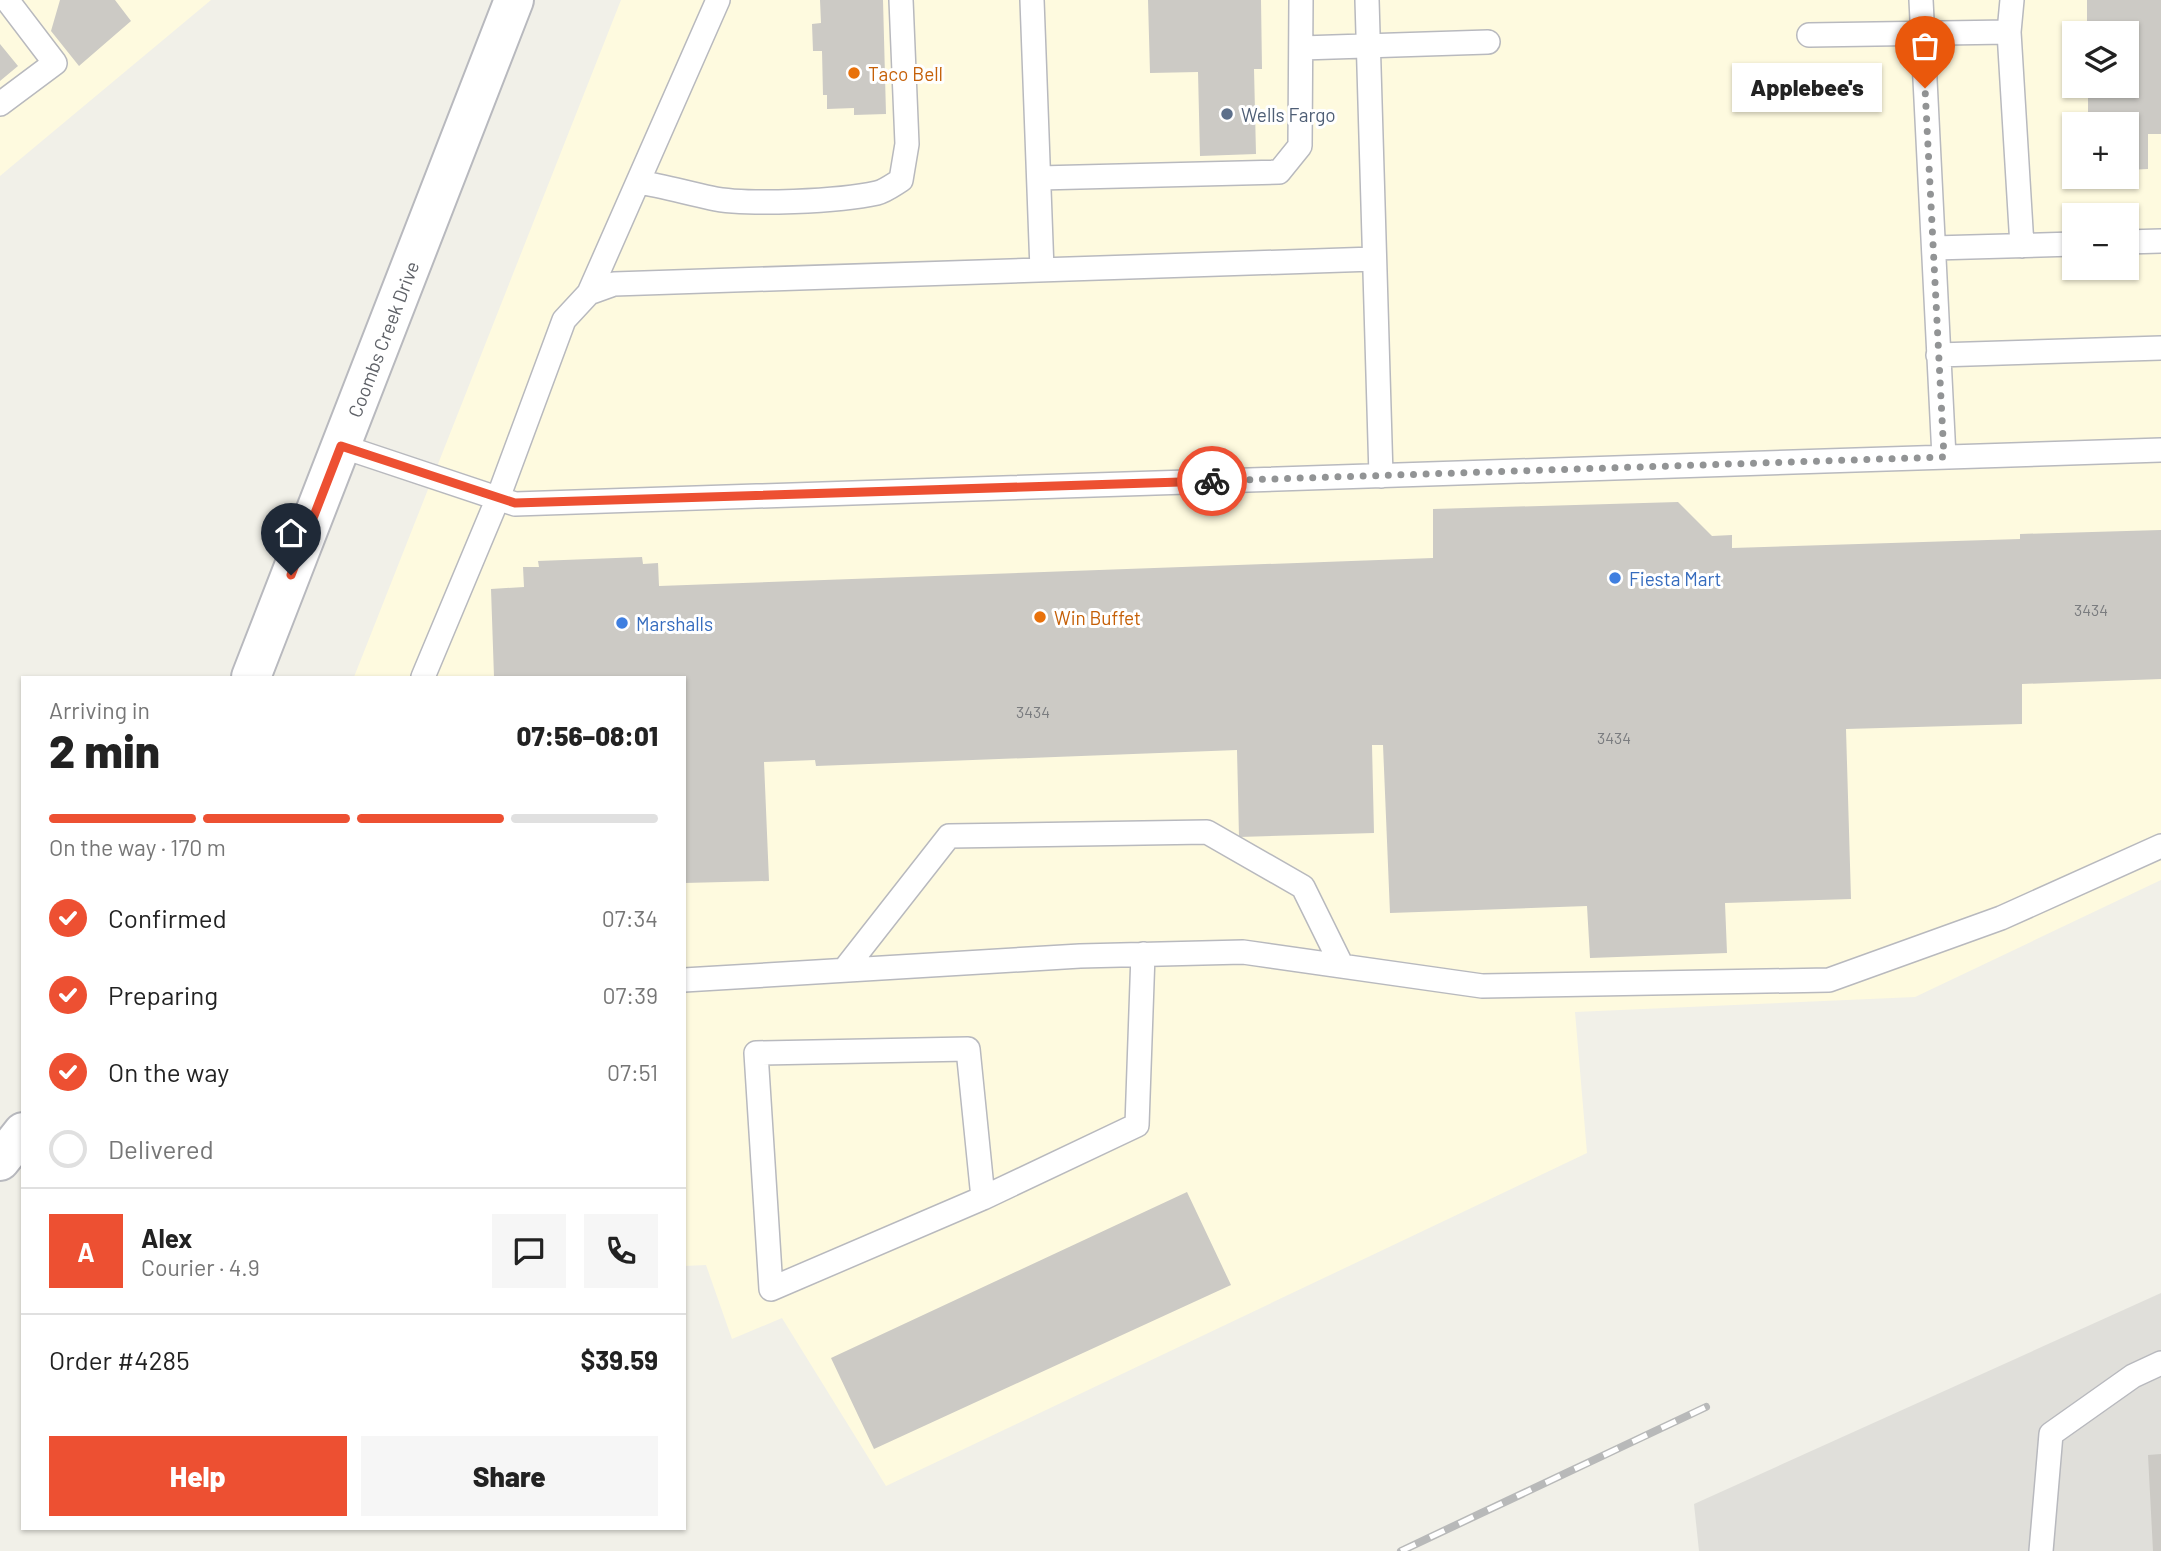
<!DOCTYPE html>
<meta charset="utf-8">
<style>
:root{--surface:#fff;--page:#f6f6f6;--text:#222;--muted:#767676;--line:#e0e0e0;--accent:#ed5032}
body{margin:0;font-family:Barlow,sans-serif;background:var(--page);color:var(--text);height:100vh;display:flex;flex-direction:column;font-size:26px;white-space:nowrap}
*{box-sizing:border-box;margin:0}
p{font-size:23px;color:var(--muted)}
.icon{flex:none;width:38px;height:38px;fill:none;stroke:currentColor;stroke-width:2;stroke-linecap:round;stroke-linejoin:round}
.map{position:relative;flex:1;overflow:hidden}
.panel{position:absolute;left:21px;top:676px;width:665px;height:854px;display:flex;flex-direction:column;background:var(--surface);border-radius:0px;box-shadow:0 2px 5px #0004}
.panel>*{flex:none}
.fabs{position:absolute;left:2062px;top:21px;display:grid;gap:14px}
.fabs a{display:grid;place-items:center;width:77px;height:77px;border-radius:0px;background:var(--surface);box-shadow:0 2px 5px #0004;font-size:35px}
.pin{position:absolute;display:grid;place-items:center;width:60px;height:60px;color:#fff;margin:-72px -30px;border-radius:50% 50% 50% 0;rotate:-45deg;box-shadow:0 0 7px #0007}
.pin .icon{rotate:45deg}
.courier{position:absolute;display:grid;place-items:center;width:70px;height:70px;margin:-35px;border:5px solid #ed5032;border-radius:50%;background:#fff;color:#222;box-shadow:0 2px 9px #0007}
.bubble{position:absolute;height:49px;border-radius:0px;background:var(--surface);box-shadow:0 2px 5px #0004;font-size:23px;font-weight:800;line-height:49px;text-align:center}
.summary em{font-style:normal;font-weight:800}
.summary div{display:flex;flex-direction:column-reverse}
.summary{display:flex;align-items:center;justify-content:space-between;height:119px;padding:0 28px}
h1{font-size:46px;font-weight:800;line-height:52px}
.bar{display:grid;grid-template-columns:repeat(4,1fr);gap:10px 7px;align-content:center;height:84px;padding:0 28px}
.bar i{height:9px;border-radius:5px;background:var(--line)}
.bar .current{background:var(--accent)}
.bar p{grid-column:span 4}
.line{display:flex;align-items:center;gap:18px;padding:0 28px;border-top:2px solid var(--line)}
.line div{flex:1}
.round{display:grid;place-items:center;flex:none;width:74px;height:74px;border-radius:0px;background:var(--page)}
ol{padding:0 28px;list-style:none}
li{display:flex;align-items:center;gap:21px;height:77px}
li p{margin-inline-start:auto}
li .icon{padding:7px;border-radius:50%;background:var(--accent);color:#fff;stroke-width:4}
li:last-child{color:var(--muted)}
li i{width:38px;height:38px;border:4px solid var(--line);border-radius:50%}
.cta{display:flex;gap:14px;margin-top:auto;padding:14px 28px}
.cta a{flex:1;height:80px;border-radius:0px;background:var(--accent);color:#fff;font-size:28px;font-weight:800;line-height:80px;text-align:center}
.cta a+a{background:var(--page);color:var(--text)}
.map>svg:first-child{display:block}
.commercial{fill:#fefadf;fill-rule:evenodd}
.industrial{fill:#e0dfda}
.building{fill:#cccac5}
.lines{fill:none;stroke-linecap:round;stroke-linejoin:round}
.service-casing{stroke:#b8b9be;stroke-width:26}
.minor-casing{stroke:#b8b9be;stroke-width:42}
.service{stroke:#fff;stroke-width:23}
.minor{stroke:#fff;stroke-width:38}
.rail-casing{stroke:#b8b9b9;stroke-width:8}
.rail{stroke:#fff;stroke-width:5;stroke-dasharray:16;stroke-linecap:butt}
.done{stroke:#929495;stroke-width:7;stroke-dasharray:0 12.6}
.route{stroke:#ed5032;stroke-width:9}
.food-dot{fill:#e8710a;stroke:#fff;stroke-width:2.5}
.service-dot{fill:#5c6f8a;stroke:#fff;stroke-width:2.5}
.shop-dot{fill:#3f7fe0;stroke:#fff;stroke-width:2.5}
.labels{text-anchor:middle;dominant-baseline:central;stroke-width:6;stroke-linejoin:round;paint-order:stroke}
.number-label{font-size:16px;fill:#7a7c7f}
.food-label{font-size:19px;fill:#c56008;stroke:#fff;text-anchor:start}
.service-label{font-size:19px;fill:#4e5e75;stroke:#fff;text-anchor:start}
.street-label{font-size:19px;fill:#5f6268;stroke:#fff}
.shop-label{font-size:19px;fill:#366cbe;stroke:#fff;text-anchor:start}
</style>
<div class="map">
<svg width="2161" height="1551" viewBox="0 0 2161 1551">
<rect width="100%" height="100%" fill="#f1f0e8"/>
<path class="commercial" d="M0,0H211L0,176Z
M621,0H2161V880L1915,997L1575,1012L1587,1153L886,1486L782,1318L732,1339L706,1265L684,1266V677H354ZM2074,33H2126V86H2074ZM2074,124H2126V177H2074ZM2074,215H2126V268H2074Z"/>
<path class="industrial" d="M2161,1293V1551H1699L1694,1504Z"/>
<path class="building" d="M60,0H115L131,21L79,66L51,31Z
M820,0H883L886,114L854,115V108L827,109V95H823L822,51H813L812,24L821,23Z
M1148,0H1261L1262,69H1254L1256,154L1200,156L1198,72L1150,73Z
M2087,0H2161V134H2148V169L2126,170V124H2088V86H2126V33H2087Z
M0,44L18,66L0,81Z
M1678,502L1712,536L1732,535V548L2020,539V534L2161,530V679L2022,684V724L1846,729L1851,899L1725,903L1727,953L1590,958L1587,906L1390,913L1383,745H1372L1374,833L1239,837L1237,750L816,766L815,760L764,762L769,881L684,883V677H494L491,589L524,587L523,567H539L538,561L642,557L643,564L658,563L659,586L1433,558V509Z
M1187,1192L1231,1285L874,1449L831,1358Z
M2161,1454V1551H2153L2148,1455Z"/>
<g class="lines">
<defs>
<path id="service" d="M1032,0L1042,270
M1367,0L1381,476
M1921,0L1944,457
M2009,32L2022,246
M1809,35L2009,32L2012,0
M1302,48L1488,42
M0,104L55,63L7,0
M1039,178L1279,172L1300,146L1301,0
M638,182C663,186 687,193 711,198C746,206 842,201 877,193C885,191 893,185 901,180L907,144L901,0
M2126,242L2161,241
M1934,248L2074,244
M589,293L718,0
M1938,355L2161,348
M341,446L515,504L2161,450
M423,677L498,498L564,320L589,293L614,284L1374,259
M844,970L949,836L1207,832L1303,887L1342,966
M684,980L1080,956L1243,952L1482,986L1829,980L2001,918L2161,846
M983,1198L968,1049L756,1053L771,1289L983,1198L1137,1125L1143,954
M2041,1551L2051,1434L2133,1376L2161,1363"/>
<path id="minor" d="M251,677L514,0
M0,1161L23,1132"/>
</defs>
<use href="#service" class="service-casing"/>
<use href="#minor" class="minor-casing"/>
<use href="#service" class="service"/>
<use href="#minor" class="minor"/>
<defs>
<path id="rail" d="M1401,1551L1706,1407"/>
</defs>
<use href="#rail" class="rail-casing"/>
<use href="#rail" class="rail"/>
</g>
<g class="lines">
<path class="done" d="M1212,481L1944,457L1925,88"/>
<path class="route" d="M291,575L341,446L515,503L1212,481"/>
</g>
<g class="food-dot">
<circle cx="854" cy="73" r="7"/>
<circle cx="1040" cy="617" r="7"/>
</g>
<circle class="service-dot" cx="1227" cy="114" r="7"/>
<g class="shop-dot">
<circle cx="1615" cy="578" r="7"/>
<circle cx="622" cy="623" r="7"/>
</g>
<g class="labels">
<g class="number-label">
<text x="2091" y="609">3434</text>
<text x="1033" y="711">3434</text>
<text x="1614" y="737">3434</text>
</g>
<g class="food-label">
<text x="868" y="73">Taco Bell</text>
<text x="1054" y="617">Win Buffet</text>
</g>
<g class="service-label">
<text x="1241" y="114">Wells Fargo</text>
</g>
<g class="street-label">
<text transform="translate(383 339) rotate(-69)">Coombs Creek Drive</text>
</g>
<g class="shop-label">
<text x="1629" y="578">Fiesta Mart</text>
<text x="636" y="623">Marshalls</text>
</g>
</g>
</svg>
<div class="fabs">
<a><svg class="icon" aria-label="layers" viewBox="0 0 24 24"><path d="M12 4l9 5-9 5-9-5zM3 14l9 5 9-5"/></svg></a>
<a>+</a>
<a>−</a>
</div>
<div class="pin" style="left:1925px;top:88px;background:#ea580c"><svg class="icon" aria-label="bag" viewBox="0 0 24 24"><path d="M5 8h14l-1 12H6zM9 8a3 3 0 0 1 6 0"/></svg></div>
<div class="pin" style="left:291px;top:575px;background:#1f2937"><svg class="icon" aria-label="home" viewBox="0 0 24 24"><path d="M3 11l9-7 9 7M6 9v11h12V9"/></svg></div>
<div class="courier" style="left:1212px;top:481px"><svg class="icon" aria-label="bike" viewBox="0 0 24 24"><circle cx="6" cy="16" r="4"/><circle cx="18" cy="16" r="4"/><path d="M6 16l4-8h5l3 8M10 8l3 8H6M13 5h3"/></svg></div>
<div class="bubble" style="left:1732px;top:63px;width:150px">Applebee's</div>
<section class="panel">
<div class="summary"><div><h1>2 min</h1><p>Arriving in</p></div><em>07:56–08:01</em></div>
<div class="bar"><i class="current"></i><i class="current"></i><i class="current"></i><i></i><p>On the way · 170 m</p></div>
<ol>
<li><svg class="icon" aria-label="check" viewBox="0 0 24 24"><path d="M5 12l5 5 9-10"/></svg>Confirmed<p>07:34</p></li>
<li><svg class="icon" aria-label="check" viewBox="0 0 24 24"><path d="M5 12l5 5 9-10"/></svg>Preparing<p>07:39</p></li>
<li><svg class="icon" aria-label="check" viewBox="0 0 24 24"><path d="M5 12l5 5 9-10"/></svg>On the way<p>07:51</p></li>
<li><i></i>Delivered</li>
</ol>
<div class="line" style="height:126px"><b class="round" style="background:var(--accent);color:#fff">A</b><div><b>Alex</b><p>Courier · 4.9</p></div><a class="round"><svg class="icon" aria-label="chat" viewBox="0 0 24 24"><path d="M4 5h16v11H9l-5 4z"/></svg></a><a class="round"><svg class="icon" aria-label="phone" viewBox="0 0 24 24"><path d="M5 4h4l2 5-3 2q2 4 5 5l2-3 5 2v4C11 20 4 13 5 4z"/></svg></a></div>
<div class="line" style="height:91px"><div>Order #4285</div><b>$39.59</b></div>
<div class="cta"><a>Help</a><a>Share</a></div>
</section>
</div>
